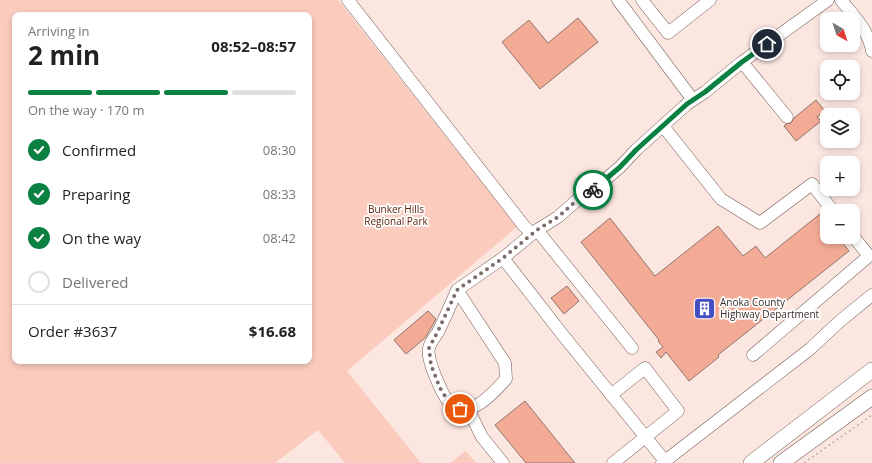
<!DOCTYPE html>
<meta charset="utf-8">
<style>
:root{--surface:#fff;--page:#f2f2f2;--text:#222;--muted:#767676;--line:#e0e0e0;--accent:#0b8043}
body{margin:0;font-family:"Open Sans",sans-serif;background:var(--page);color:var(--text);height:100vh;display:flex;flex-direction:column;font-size:15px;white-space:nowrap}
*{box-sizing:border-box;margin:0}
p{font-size:13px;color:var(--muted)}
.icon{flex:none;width:22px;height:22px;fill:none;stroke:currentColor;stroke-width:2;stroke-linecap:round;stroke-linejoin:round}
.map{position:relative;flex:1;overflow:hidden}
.panel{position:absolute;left:12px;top:12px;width:300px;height:352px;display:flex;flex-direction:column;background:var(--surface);border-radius:8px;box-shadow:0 2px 6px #0003}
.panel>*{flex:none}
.needle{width:26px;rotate:141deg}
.buttons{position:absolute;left:820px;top:12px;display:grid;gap:8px}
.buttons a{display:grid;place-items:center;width:40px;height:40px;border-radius:8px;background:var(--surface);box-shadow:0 2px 6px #0003;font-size:20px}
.pin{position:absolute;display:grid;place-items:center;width:34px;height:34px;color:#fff;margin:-17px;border:2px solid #fff;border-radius:50%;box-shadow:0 1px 4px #0007}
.courier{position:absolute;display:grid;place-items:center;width:40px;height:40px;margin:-20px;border:3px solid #0b8043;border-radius:50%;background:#fff;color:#222;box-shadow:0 1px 5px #0007}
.headline em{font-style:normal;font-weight:700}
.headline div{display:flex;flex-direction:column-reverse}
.headline{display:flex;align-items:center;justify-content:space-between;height:68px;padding:0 16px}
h1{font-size:26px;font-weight:700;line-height:30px}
.bar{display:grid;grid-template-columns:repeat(4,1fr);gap:6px 4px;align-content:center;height:48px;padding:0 16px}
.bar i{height:5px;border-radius:3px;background:var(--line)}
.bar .current{background:var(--accent)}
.bar p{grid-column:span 4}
.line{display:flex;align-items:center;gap:10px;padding:0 16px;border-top:1px solid var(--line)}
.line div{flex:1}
ol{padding:0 16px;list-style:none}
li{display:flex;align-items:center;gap:12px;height:44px}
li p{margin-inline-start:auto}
li .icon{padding:4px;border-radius:50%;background:var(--accent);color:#fff;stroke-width:4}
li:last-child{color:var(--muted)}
li i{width:22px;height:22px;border:2px solid var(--line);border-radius:50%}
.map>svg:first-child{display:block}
.green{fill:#fbccbe;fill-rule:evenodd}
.building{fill:#f4ab95;stroke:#8e766e}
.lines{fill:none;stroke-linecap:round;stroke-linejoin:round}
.minor-casing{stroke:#725b54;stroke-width:13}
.major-casing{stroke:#725b54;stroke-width:16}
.path{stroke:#c0aea9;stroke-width:1.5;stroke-dasharray:2 3;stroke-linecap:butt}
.minor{stroke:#fff;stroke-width:12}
.major{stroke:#fff;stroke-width:15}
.done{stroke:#7b6d69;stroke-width:4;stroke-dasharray:0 7.2}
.route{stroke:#0b8043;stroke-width:5}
.labels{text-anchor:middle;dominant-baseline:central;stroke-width:3.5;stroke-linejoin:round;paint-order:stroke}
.park-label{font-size:10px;fill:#60210c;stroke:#fff}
.poi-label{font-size:10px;fill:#362c29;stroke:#fff;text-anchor:start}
</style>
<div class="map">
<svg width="872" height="463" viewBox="0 0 872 463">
<rect width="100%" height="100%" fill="#fce6e0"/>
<path class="green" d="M0,0H338L517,227L347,371L421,463H345L318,430L275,463H0ZM15,15H309V361H15Z
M466,451L476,463H450Z"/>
<path class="building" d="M578,18L598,42L540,89L502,42L529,20L548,43Z
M816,100L825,111L817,117L821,121L796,141L784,126L786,124L791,123L794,118Z
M820,214L827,223V237H838L849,251L718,355L719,357L689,381L666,352L661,358L656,352L663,347L658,341L659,340L581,242L610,218L655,276L718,226L743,256L756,246L765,258Z
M567,286L579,301L564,314L551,298Z
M428,311L436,319L431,328L425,338L406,354L394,340Z
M525,401L575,463H526L495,425Z"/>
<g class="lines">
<defs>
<path id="minor" d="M348,0L524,226L532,234
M618,0L693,100
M642,0L668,33L710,0
M841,0C853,15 869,31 872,51
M742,62L787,117
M663,126L721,199L760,223L812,184L833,211
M537,230L632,348
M503,258L562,334L665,461L662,463
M457,290L503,258L537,230L558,217L576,201L594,189L620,167L636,150L687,104L705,92L742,62L828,0
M457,290L505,363L506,379C494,392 471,420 451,404C445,400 439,385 436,378C433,371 427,355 429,348C430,343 435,337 438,332C445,318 451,304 457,290Z
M753,355L869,256L853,236
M611,395L645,368L678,411L613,463
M468,409L482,437L503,463
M666,463L665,461L810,349L840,321L872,295"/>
<path id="major" d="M751,463L872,370
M781,463L872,397"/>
</defs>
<use href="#minor" class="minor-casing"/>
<use href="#major" class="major-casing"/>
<path class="path" d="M804,463L872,415"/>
<use href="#minor" class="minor"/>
<use href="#major" class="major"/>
</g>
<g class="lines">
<path class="done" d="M460,409L450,404L440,388L431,365L429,348L438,331L457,290L503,258L537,230L558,217L576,201L593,190"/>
<path class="route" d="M593,190L620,167L636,150L687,104L705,92L742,62L767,44"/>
</g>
<defs>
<symbol id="building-square" viewBox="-11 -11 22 22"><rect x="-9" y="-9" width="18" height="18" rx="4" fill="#454ec3" stroke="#fff"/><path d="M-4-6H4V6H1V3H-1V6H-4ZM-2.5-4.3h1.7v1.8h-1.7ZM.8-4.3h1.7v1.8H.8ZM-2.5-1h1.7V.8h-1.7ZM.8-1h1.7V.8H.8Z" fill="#fff"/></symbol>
</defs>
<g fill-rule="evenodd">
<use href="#building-square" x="692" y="296" width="25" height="25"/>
</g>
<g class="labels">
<g class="park-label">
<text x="396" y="209">Bunker Hills<tspan x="396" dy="12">Regional Park</tspan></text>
</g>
<g class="poi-label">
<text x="720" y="302">Anoka County<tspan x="720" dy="12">Highway Department</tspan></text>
</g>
</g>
</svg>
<div class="buttons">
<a><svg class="needle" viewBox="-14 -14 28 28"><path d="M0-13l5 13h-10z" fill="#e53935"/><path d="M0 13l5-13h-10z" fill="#767676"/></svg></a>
<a><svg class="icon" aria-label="locate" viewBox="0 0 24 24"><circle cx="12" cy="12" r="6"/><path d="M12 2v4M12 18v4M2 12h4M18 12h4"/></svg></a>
<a><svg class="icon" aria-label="layers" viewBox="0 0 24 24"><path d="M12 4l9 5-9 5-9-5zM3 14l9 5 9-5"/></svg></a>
<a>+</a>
<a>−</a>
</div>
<div class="pin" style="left:460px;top:409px;background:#ea580c"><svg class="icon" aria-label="bag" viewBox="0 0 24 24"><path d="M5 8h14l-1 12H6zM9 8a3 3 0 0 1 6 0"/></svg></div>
<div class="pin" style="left:767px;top:44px;background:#1f2937"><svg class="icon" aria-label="home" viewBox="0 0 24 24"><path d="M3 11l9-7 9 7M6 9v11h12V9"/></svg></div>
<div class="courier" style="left:593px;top:190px"><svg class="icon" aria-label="bike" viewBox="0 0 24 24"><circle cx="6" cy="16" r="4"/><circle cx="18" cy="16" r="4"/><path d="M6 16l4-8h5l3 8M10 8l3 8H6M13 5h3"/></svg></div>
<section class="panel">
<div class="headline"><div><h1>2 min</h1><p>Arriving in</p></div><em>08:52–08:57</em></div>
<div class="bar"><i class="current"></i><i class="current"></i><i class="current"></i><i></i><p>On the way · 170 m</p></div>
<ol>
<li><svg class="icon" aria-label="check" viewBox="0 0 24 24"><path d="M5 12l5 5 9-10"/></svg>Confirmed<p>08:30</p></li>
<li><svg class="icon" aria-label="check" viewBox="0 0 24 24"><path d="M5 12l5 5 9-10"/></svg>Preparing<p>08:33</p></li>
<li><svg class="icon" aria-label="check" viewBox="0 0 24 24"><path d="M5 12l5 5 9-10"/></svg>On the way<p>08:42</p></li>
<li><i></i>Delivered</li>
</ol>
<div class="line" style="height:52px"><div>Order #3637</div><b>$16.68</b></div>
</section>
</div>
